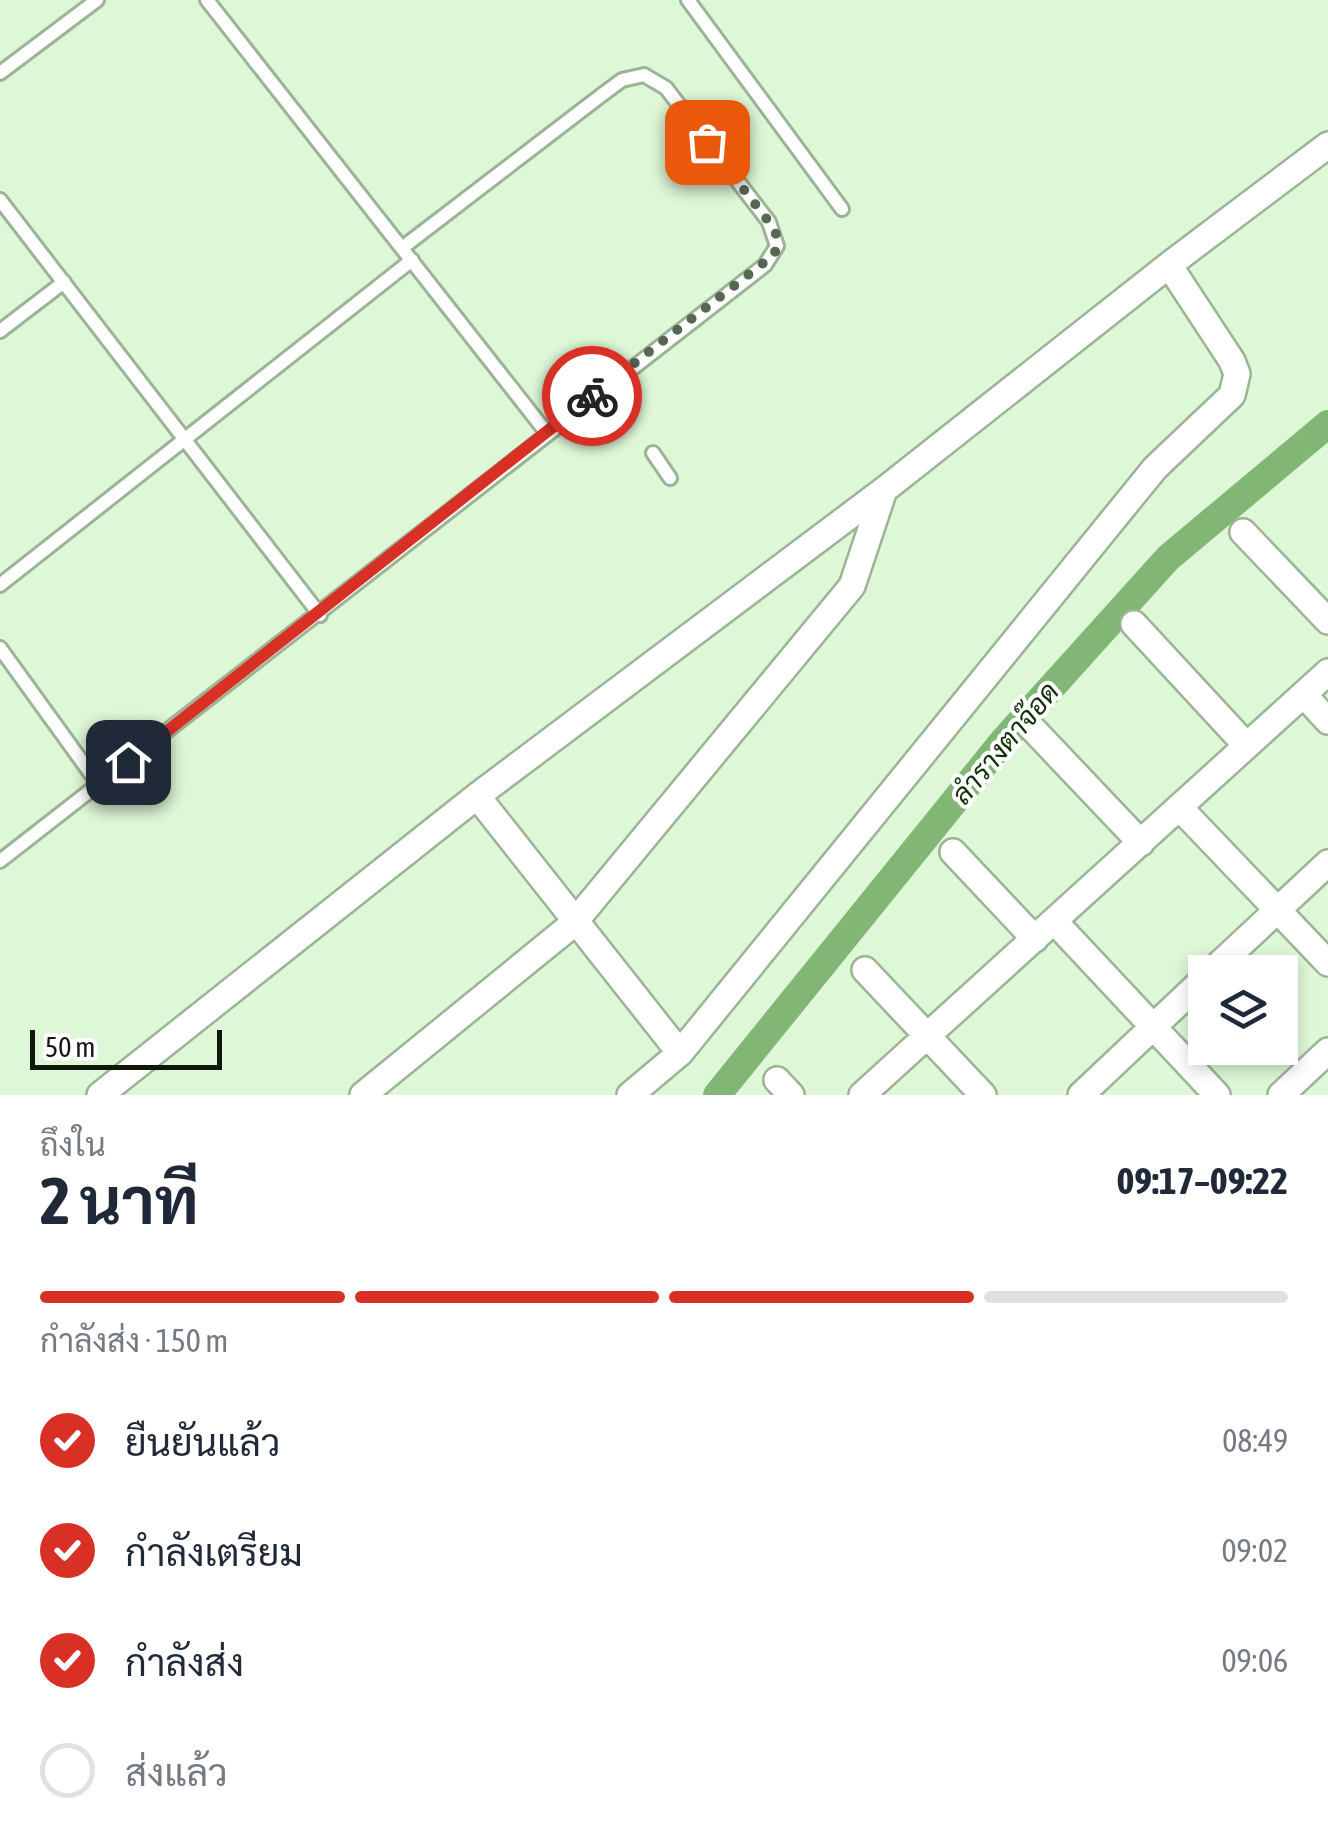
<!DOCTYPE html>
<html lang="th">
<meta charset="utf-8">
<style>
:root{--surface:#fff;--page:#f6f6f7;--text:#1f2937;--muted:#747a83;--line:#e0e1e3;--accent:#d93025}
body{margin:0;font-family:"Asap Condensed",Sarabun,sans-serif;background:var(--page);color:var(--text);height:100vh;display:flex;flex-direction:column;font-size:38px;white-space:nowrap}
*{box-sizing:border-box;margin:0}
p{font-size:32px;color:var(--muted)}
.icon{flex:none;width:55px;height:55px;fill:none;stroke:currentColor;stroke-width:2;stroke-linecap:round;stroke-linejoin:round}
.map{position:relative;height:1095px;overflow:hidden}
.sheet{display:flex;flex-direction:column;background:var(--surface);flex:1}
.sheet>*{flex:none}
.fabs{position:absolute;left:1188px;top:955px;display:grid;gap:20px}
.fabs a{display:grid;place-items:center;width:110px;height:110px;border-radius:0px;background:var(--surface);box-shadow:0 5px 15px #0003;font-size:50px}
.scale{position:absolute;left:30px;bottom:25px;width:192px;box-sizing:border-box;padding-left:10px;border:5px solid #10180d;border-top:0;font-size:28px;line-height:35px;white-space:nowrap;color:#10180d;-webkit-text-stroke:8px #fff;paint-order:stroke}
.pin{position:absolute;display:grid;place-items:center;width:85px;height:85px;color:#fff;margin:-42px;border-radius:20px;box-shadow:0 5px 15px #0006}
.courier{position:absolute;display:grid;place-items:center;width:100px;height:100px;margin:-50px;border:8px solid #d93025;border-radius:50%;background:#fff;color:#222;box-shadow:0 2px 12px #0007}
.head em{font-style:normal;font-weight:700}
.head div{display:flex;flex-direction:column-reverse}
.head{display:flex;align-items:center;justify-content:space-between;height:170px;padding:0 40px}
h1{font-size:65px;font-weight:700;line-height:75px}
.bar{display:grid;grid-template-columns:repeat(4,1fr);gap:15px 10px;align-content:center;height:120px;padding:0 40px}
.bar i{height:12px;border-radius:8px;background:var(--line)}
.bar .on{background:var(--accent)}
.bar p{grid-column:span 4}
ol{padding:0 40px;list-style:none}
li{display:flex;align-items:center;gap:30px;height:110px}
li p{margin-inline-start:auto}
li .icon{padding:10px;border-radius:50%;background:var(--accent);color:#fff;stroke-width:4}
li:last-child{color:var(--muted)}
li i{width:55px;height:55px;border:5px solid var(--line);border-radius:50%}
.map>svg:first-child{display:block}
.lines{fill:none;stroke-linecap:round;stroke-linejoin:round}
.canal{stroke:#82b674;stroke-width:28}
.service-casing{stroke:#9cb496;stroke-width:18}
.minor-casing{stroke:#9cb496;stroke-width:30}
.service{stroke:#fff;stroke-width:12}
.minor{stroke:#fff;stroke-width:25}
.done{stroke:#586654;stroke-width:10;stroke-dasharray:0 18}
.route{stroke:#d93025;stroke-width:12}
.labels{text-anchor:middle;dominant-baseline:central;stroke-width:8;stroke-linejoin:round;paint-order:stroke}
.water-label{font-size:28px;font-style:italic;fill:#103305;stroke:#fff}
</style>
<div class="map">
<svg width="1328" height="1095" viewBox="0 0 1328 1095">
<rect width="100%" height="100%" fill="#def7d7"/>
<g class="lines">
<path class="canal" d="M717,1095L1004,740L1168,558L1328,424"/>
<defs>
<path id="service" d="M207,0L546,432
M688,0L842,209
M0,73L97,0
M0,200L320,615
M0,331L64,282
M653,453L670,478
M0,585L412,260
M0,648L99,785
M0,861L765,265L777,246L769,222L666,88L644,75L622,80L603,94L402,248"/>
<path id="minor" d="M1169,265L1328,145
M1243,532L1328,621
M1134,624L1246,745
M1304,695L1328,721
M1032,728L1141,843
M477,796L884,490L1169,265L1232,361L1237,374L1232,395L1155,468L680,1053
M1179,807L1328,963
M953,852L1035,939
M1055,922L1217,1095
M865,970L983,1095
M1211,972L1328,863
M777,1080L791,1095
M100,1095L477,796L680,1053L630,1095
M363,1095L573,924L852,586L884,490
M862,1095L1328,672
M1081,1095L1205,978
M1281,1095L1328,1051"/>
</defs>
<use href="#service" class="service-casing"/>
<use href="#minor" class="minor-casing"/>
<use href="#service" class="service"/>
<use href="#minor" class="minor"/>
</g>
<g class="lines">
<path class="done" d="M592,396L775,254L776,234L769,222L707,142"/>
<path class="route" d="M128,762L592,396"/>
</g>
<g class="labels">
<g class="water-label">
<text transform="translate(1005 743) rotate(-50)">ลำรางตาจ๊อด</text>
</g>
</g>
</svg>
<div class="fabs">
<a><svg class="icon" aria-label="layers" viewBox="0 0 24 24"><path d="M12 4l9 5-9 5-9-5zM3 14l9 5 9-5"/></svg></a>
</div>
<div class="scale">50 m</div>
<div class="pin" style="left:707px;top:142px;background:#ea580c"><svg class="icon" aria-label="bag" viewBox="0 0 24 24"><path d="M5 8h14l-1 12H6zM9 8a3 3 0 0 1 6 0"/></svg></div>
<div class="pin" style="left:128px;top:762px;background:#1f2937"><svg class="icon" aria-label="home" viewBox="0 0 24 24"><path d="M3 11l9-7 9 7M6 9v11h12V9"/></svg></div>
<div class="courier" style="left:592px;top:396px"><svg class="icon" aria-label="bike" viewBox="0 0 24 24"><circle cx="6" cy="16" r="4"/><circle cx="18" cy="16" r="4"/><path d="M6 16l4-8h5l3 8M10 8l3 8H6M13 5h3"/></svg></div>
</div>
<section class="sheet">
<div class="head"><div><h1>2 นาที</h1><p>ถึงใน</p></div><em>09:17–09:22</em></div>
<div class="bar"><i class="on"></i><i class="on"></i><i class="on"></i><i></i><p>กำลังส่ง · 150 m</p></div>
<ol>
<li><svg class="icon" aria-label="check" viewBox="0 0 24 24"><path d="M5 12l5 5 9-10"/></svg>ยืนยันแล้ว<p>08:49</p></li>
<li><svg class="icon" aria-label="check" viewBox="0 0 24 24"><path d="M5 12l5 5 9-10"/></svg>กำลังเตรียม<p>09:02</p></li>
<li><svg class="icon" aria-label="check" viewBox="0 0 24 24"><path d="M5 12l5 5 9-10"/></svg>กำลังส่ง<p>09:06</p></li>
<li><i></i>ส่งแล้ว</li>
</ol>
</section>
